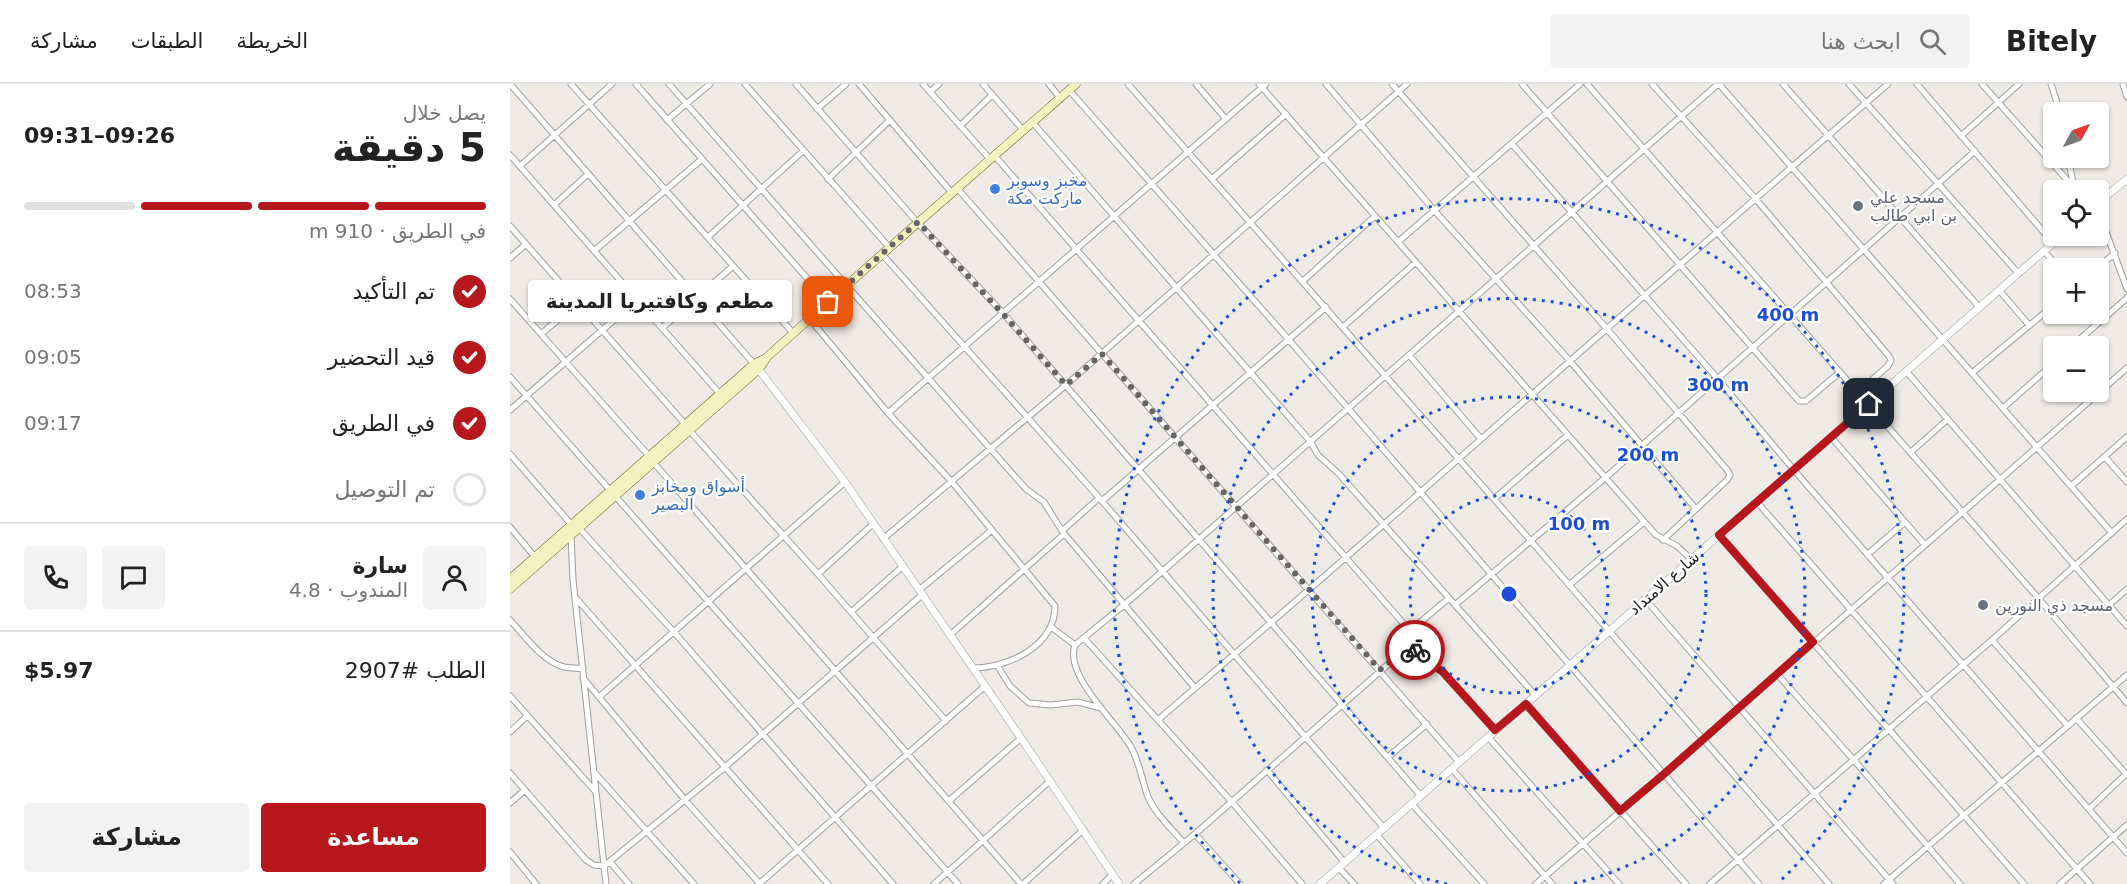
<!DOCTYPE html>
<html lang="ar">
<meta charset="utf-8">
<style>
:root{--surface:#fff;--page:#f2f2f2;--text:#222;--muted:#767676;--line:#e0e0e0;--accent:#b5171d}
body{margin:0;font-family:"DejaVu Sans","Noto Naskh Arabic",sans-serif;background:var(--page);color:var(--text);direction:rtl;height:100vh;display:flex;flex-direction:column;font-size:22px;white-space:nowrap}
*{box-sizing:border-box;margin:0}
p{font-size:20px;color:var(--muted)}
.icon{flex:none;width:33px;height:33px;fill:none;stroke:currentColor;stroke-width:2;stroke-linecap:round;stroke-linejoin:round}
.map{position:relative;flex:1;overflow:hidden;direction:ltr}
.panel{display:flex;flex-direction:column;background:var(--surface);width:510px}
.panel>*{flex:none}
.needle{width:39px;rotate:50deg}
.fabs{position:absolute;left:1533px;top:18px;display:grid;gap:12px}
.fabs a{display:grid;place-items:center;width:66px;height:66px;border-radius:6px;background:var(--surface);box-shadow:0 2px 4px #0004;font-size:30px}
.pin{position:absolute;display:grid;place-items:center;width:51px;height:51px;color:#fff;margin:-26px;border-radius:12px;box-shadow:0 3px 9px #0006}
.courier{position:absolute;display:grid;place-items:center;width:60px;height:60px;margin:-30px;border:4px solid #b5171d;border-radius:50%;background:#fff;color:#222;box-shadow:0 2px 8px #0007}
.bubble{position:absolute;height:42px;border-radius:6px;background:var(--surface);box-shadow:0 2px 4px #0004;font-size:20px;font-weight:700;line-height:42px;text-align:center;direction:rtl}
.headline em{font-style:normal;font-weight:700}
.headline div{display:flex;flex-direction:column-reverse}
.headline{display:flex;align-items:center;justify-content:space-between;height:102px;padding:0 24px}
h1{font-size:39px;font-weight:700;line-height:45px}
.bar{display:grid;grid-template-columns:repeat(4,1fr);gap:9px 6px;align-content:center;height:72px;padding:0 24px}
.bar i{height:8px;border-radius:4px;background:var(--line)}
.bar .active{background:var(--accent)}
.bar p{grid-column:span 4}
.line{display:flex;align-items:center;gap:15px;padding:0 24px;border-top:2px solid var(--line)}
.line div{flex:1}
.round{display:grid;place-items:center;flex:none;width:63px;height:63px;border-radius:6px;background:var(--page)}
ol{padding:0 24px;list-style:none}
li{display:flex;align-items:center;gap:18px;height:66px}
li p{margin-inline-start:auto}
li .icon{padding:6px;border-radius:50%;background:var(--accent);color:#fff;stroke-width:4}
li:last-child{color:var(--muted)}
li i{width:33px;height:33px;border:3px solid var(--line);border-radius:50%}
.action{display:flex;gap:12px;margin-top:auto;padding:12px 24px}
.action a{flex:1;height:69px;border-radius:6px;background:var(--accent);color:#fff;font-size:24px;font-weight:700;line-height:69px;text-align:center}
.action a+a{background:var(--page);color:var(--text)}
header{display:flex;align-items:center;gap:36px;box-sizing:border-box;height:84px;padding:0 30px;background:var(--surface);border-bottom:2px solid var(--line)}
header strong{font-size:28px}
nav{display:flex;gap:33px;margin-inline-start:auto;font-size:21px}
.search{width:420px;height:54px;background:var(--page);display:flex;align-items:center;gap:15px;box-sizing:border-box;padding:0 21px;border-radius:6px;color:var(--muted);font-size:22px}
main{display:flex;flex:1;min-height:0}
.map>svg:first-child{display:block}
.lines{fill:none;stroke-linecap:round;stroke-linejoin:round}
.minor-casing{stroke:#9f9f9f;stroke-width:7}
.tertiary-casing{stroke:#9f9f9f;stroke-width:8}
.secondary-casing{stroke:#626811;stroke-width:9}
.minor{stroke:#fff;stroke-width:5}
.tertiary{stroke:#fff;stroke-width:7}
.secondary{stroke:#f1f2bf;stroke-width:8}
.done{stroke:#676564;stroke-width:6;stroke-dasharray:0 10.8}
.route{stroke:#b5171d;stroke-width:8}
.ring{fill:none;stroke:#1d4ed8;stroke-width:3;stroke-dasharray:3 6}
.shop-dot{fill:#3f7fe0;stroke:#fff;stroke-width:2}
.worship-dot{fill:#6b7280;stroke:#fff;stroke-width:2}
.labels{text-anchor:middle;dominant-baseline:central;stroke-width:4.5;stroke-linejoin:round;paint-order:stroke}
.shop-label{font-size:16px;fill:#366cbe;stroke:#fff;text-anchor:start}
.worship-label{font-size:16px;fill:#5b616d;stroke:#fff;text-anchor:start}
.street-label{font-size:16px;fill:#1e1e1e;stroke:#fff}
.centre{fill:#1d4ed8;stroke:#fff;stroke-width:3}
.ring-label{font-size:18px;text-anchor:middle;font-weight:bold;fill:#1d4ed8;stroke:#fff;stroke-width:4.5;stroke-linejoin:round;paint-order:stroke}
</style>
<header>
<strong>Bitely</strong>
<div class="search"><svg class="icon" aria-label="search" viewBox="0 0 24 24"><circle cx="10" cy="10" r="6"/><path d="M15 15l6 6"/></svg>ابحث هنا</div>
<nav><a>الخريطة</a><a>الطبقات</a><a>مشاركة</a></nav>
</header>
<main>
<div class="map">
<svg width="1617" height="800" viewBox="0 0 1617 800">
<rect width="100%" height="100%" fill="#eeeae5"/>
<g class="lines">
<defs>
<path id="minor" d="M0,0L244,280
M61,0L283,249
M126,0L318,218
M159,0L516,405L534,418L552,447L685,604
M235,0L379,163
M286,0L407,138L493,229L911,712
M349,0L442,109
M413,0L480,75
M473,0L513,46
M539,0L550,14
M618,0L1021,457L1319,800
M686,0L715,34
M749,0L1146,451L1167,462L1181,475
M816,0L924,126L1060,277L1186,425
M882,0L1097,245L1218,387L1220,391L1217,396L1153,456
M1012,0L1289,317H1296L1330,288
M1077,0L1529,515L1617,619
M1142,0L1245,114L1379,272L1381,276L1378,282L1348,308
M1209,0L1602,449
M1273,0L1469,223
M1339,0L1508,189
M1407,0L1543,159
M1472,0L1566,106
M1541,0L1550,28
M1613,0L1617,13
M559,6L779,256L1249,800
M420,8L429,0
M307,25L336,0
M157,36L200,0
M523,39L800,357L808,371L829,390L1025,611
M450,42L482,11
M1451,52L1509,0
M1002,60L1207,294L1284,386L1617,769
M0,71L210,310
M484,71L907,555L685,750L624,800
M1558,74L1564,103
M10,82L102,0
M703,94L776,30
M318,95L380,36
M447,104L949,678
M44,121L78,90
M1588,126L1617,205
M0,142L175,340
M198,153L293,67
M888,158L1070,0
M84,167L192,75
M1534,167L1549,184
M372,170L592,417L874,744
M0,174L16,160
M1587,184L1605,169
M793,197L865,132
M1489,206L1519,241
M0,215L139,372
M299,234L378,329L442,398L545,522C545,562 498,584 463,584
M833,243L906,178
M152,244L223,182
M31,250L68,219
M1562,262L1617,214
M899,271L971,355
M1396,287L1617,542
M1462,289L1544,221
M0,293L448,800
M1493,324L1544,279
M0,326L127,216
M378,329L756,0
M180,347L308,490L436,637
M1321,353L1415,461
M1401,368L1438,335
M0,370L61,440
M1595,373L1617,398
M144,379L511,800
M1561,402L1617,353
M984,415L1058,351
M592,417L816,223
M1247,418L1580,800
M0,443L25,473
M69,444L164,548L383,800
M552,447L589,414
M61,451L63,496L96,800
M1209,451L1514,800
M373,455L556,301L897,0
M1358,470L1395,438
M308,490L363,440
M1059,501L1134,438
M409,506L482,446
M65,513L318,800
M1135,515L1383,800
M945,521L1095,394L1465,67
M1599,521L1617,505
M341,528L393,482
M0,536C15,552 32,577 54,583C60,584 66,584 73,585
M541,543L565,561
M901,546L939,514
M440,551L554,450
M574,554L721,717L792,800
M1482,556L1558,642
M901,561L914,576L932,587L985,646
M487,581L500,602L519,619L541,621L568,618L591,624
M1267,590L1343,675L1450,800
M73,594L89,613L335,398
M0,612L85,707
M89,613L175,716L250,800
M1015,620L1176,800
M1566,634L1617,691
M649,635C894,426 1133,210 1378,0
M0,648L17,632
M978,653L1109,800
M878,673L917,640
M942,685L1042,800
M757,686L835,779
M84,688L184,800
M0,689L76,776L84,781L94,782L214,684L412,511
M440,716L511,654
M0,719L15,706
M902,720L974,800
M1579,725L1617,689
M685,750L730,800
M867,751L910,800
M674,759C661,744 641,726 636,707C631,691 629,678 621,663C606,637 554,592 565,561L614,521L1208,0
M0,768L26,800
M100,778L119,800
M829,784L844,800
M249,800L475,602
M424,800L540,697
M513,800L573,746
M593,800L602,791
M1026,800L1154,690L1617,284
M1200,800L1482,556L1617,435
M1374,800L1617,591
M1550,800L1617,741"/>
<path id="tertiary" d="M1588,119L1617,95
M246,282L335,398L511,654L609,800
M810,800L1551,152"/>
<path id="secondary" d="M0,495L244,280L256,274
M0,505L249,285L257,273L337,201L566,0"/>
</defs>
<use href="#minor" class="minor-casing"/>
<use href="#tertiary" class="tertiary-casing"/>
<use href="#secondary" class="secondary-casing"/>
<use href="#minor" class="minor"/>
<use href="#tertiary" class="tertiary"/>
<use href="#secondary" class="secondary"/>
</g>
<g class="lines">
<path class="done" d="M318,218L408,138L493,230L556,301L592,270L870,586L901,561L905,566"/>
<path class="route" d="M905,566L914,576L932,587L985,646L1016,620L1110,727L1154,690L1303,558L1209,451L1359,320"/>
</g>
<g class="ring">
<circle cx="999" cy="510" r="99"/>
<circle cx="999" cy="510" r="197"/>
<path d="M937 800A296 296 0 1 1 1061 800"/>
<path d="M730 799A395 395 0 1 1 1268 799"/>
</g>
<g class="shop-dot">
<circle cx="485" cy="105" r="6"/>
<circle cx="130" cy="411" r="6"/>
</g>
<g class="worship-dot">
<circle cx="1348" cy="122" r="6"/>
<circle cx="1473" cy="521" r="6"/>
</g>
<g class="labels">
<g class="shop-label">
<text x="497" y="96">مخبز وسوبر<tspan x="497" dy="18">ماركت مكة</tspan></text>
<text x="142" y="402">أسواق ومخابز<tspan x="142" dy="18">البصير</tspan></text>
</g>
<g class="worship-label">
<text x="1360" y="113">مسجد علي<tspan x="1360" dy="18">بن ابي طالب</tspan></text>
<text x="1485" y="521">مسجد ذي النورين</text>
</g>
<g class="street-label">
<text transform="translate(1154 499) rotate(-41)">شارع الامتداد</text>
</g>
</g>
<circle cx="999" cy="510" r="9" class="centre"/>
<g class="ring-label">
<text x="1278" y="237">400 m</text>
<text x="1208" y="307">300 m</text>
<text x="1138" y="377">200 m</text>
<text x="1069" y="446">100 m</text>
</g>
</svg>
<div class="fabs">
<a><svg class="needle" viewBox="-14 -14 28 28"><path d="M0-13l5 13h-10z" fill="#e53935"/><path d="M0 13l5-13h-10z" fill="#767676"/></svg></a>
<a><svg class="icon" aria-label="locate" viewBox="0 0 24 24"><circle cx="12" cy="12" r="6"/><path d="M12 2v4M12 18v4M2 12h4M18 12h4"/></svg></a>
<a>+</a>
<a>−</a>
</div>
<div class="pin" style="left:318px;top:218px;background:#ea580c"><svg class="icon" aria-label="bag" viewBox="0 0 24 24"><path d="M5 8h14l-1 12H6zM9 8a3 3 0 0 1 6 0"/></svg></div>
<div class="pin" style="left:1359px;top:320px;background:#1f2937"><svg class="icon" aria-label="home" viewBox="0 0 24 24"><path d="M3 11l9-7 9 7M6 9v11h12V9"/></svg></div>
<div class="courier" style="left:905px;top:566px"><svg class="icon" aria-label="bike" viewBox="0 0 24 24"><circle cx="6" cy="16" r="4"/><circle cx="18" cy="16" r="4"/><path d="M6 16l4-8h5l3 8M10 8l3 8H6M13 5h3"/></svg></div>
<div class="bubble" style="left:18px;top:196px;width:264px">مطعم وكافتيريا المدينة</div>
</div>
<section class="panel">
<div class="headline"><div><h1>5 دقيقة</h1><p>يصل خلال</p></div><em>09:26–09:31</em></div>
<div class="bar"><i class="active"></i><i class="active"></i><i class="active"></i><i></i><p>في الطريق · 910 m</p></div>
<ol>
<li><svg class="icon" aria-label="check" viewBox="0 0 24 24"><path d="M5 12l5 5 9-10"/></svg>تم التأكيد<p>08:53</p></li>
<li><svg class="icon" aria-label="check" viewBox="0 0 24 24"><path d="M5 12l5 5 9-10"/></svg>قيد التحضير<p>09:05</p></li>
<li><svg class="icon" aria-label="check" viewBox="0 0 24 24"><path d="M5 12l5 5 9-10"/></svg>في الطريق<p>09:17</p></li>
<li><i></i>تم التوصيل</li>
</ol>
<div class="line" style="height:108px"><a class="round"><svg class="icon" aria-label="person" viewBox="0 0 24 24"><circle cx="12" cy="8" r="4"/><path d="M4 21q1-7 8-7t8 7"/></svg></a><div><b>سارة</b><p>المندوب · 4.8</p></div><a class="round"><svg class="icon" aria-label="chat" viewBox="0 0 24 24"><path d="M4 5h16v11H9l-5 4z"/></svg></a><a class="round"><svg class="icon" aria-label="phone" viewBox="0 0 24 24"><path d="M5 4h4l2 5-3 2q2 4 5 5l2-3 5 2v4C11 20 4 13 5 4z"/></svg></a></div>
<div class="line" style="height:78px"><div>الطلب #2907</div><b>$5.97</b></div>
<div class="action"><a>مساعدة</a><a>مشاركة</a></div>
</section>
</main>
